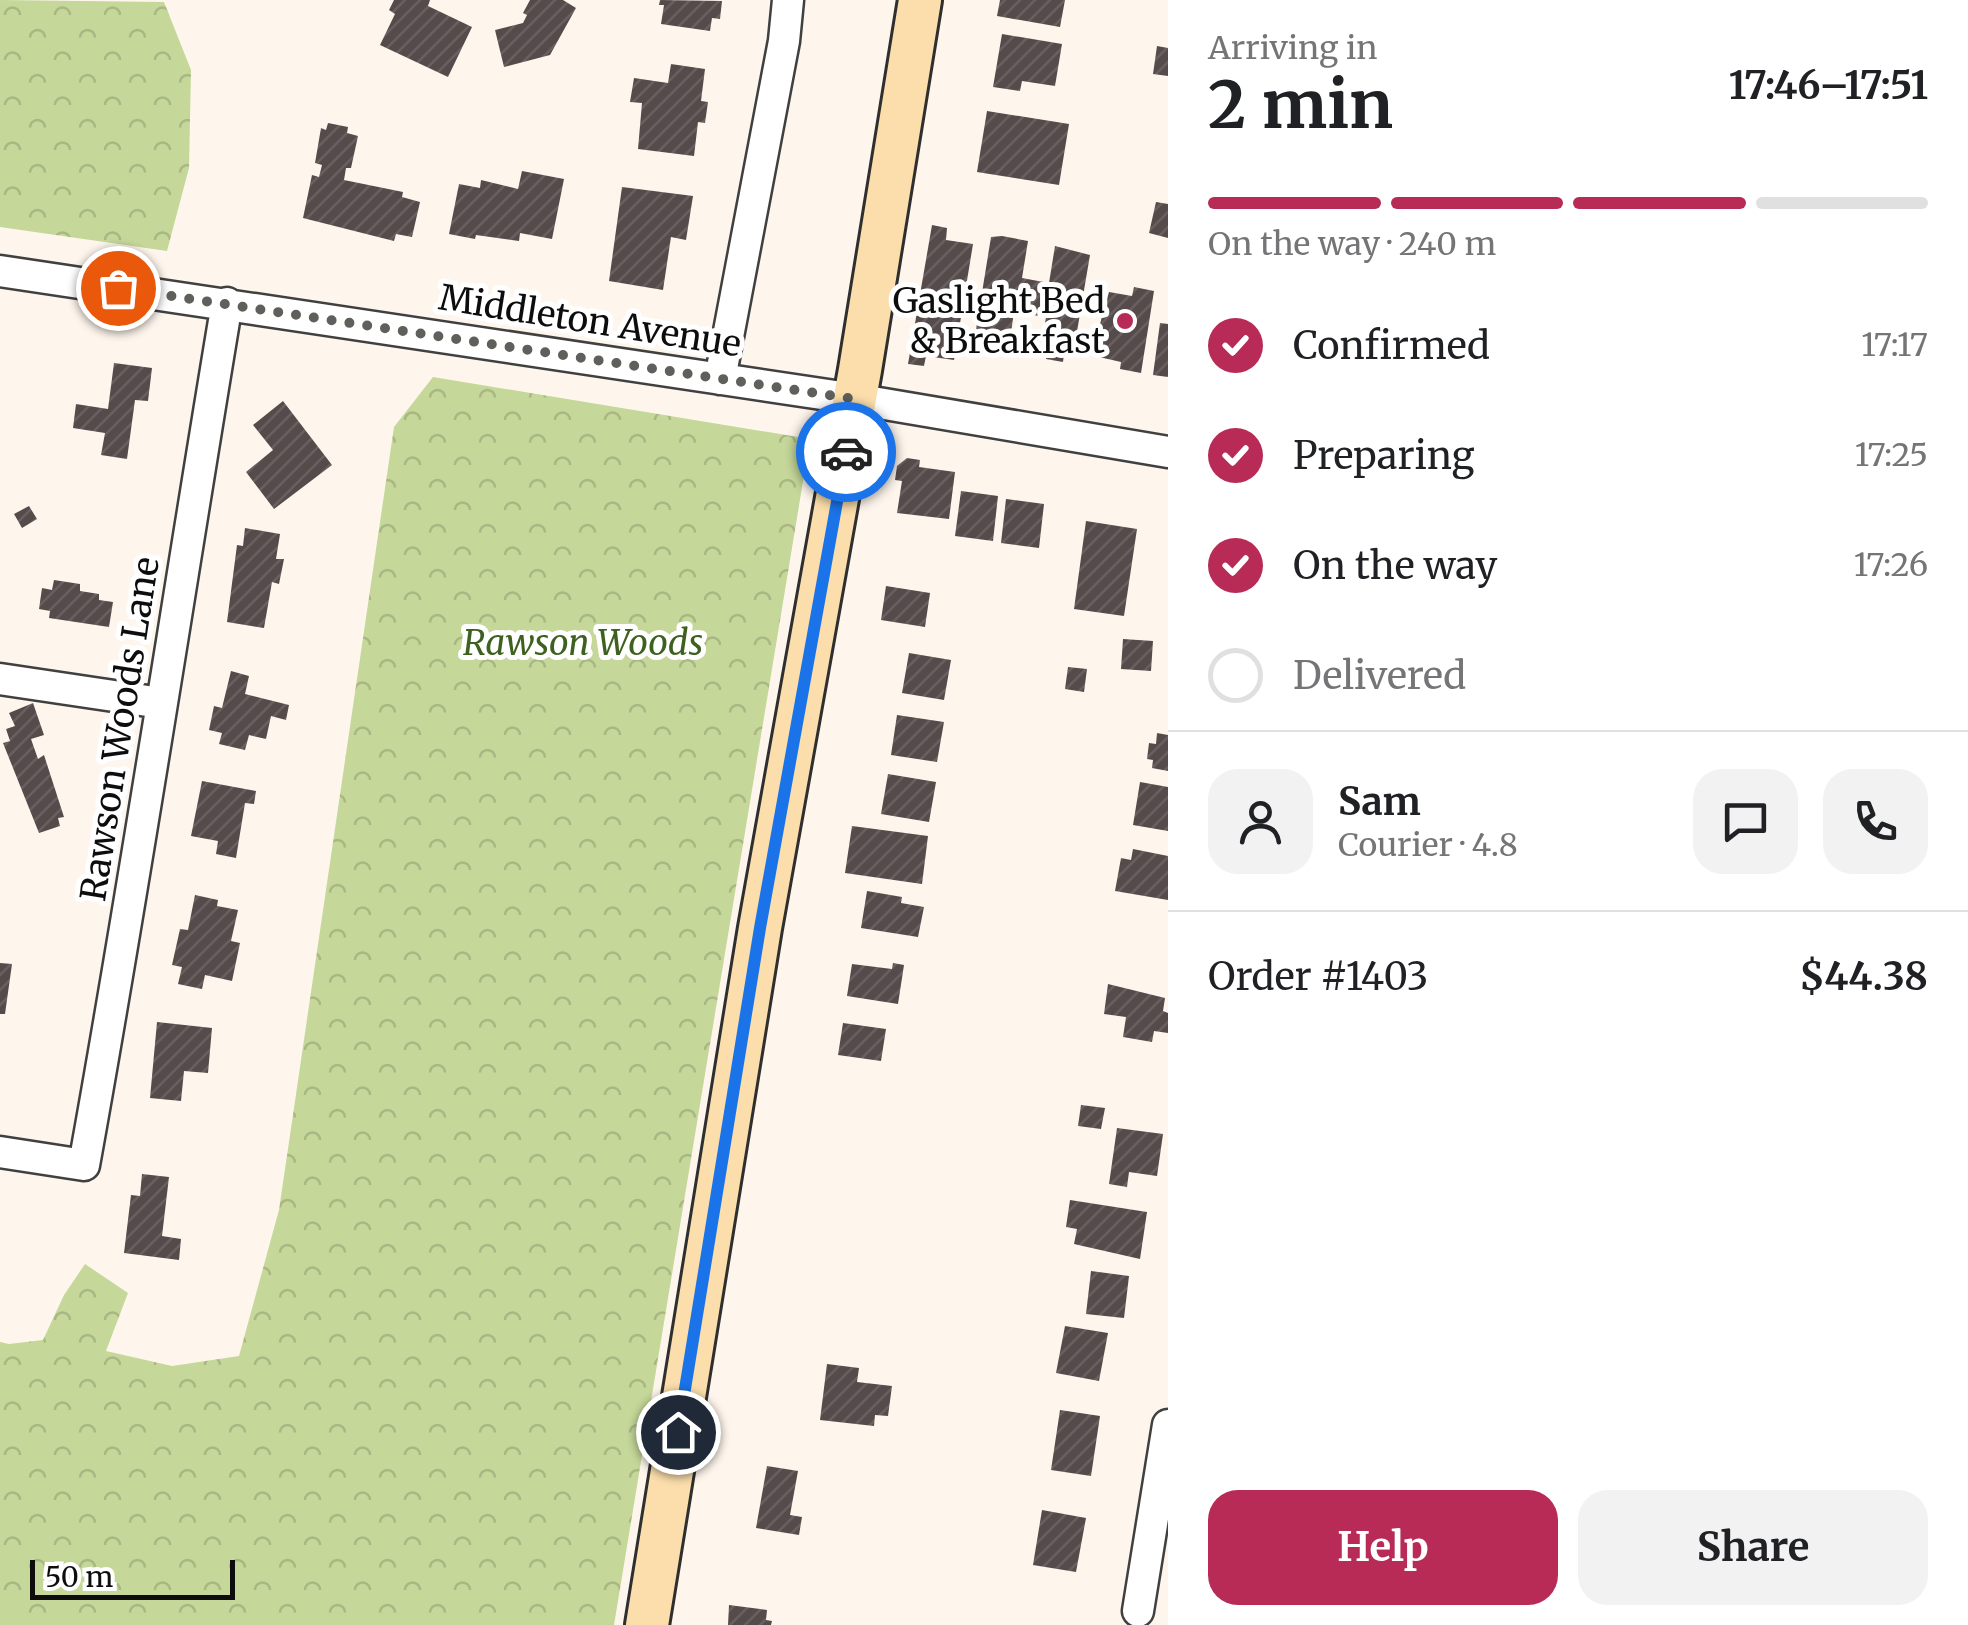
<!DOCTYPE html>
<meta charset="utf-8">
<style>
:root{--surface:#fff;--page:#f2f2f2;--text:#202124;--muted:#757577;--line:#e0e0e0;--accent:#b72b56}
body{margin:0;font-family:Merriweather,serif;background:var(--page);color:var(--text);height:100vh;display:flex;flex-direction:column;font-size:38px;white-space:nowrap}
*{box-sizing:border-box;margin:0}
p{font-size:32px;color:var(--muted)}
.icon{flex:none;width:55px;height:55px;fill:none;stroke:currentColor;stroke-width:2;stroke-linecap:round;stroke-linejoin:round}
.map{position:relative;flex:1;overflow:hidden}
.details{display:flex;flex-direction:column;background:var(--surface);width:800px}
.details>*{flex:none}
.scale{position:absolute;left:30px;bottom:25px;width:205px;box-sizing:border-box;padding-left:10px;border:5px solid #0d0d0d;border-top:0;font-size:28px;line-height:35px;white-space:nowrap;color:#0d0d0d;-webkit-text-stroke:8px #fff;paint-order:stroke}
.pin{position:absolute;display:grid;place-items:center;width:85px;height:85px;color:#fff;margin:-42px;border:5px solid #fff;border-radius:50%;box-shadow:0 2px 10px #0007}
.courier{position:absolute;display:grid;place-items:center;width:100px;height:100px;margin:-50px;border:8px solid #1a73e8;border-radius:50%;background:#fff;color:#222;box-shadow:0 2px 12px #0007}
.summary em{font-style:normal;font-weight:700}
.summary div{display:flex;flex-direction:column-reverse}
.summary{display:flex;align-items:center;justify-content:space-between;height:170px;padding:0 40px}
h1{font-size:65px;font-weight:700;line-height:75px}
.bar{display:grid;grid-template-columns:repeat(4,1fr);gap:15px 10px;align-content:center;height:120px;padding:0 40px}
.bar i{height:12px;border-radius:8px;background:var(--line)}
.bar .active{background:var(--accent)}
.bar p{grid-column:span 4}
.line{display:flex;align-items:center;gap:25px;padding:0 40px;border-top:2px solid var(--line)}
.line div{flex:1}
.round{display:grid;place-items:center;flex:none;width:105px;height:105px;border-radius:30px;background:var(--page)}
ol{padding:0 40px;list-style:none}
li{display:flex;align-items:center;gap:30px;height:110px}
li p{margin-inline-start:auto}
li .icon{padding:10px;border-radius:50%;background:var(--accent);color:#fff;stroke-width:4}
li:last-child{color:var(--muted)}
li i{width:55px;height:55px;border:5px solid var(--line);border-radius:50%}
.cta{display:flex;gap:20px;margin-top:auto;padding:20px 40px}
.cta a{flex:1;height:115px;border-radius:30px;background:var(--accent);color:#fff;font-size:40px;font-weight:700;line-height:115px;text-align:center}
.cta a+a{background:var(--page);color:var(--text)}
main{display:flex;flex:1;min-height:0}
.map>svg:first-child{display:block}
.forest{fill:url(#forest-crowns)}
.building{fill:url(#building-hatch)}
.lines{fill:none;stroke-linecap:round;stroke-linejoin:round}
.street-casing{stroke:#404040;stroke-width:35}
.secondary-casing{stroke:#2f2f2f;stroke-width:48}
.street{stroke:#fff;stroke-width:30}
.secondary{stroke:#fbdeab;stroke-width:42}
.done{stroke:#615f5b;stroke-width:10;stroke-dasharray:0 18}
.route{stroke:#1a73e8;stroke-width:12}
.poi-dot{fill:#b72b56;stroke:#fff;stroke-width:4}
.labels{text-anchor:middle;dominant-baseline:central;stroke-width:10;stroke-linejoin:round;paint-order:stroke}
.poi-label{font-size:35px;fill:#0d0d0d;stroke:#fff;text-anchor:end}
.street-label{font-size:35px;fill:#0d0d0d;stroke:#fff}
.park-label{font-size:35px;font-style:italic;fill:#3f6120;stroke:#fff}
</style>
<main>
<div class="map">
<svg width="1168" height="1625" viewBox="0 0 1168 1625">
<defs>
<pattern id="forest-crowns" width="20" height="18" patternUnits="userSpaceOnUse" patternTransform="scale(2.5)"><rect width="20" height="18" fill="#c5d799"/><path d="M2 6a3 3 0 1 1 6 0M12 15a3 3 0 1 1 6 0" fill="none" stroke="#a8b783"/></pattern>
<pattern id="building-hatch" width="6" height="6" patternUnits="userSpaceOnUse" patternTransform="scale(2.5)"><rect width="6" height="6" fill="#554b4a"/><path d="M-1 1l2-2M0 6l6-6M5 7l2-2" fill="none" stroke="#686060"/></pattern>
</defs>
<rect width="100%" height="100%" fill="#fef6ed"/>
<path class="forest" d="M0,0L164,2L191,70L189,168L167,251L0,227Z
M433,377L810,439L614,1625H0V1342L9,1344L43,1340L64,1295L85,1264L128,1293L106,1351L172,1366L239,1356L279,1210L394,427Z"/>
<path class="building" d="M394,0H430L428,6L472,27L448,77L380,45L395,14L389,10Z
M530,0H563L576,8L550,55L504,67L495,30L523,23L527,15L523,13Z
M660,0L722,1L720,19L712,18L710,31L661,24L664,5H659Z
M1000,0H1065L1060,27L997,16Z
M1002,34L1062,44L1055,86L1022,81L1020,91L993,87Z
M1157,46L1168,48V76L1153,74Z
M671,64L705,69L701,101L708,102L705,123L698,122L694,156L638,149L642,103L630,102L634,78L668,83Z
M987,111L1069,124L1059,185L977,172Z
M328,123L348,127L347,133L358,136L351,168H346L344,180L403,192L402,197L420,202L412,237L396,234L394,241L303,218L312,175L319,177L322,165L315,163L321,128L326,130Z
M522,171L564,179L552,239L520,233L519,241L476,235L475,239L449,234L459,184L480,188L481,180L518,189Z
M622,187L693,196L686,240L671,237L663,290L609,281Z
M1156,202L1168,204V238L1149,233Z
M932,225L947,228L946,240L973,244L954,360L926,356L924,366L908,364Z
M1002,236L1028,241L1022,278L1049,283L1055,246L1090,255L1073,355L1064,354L1063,362L1046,359L1048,352L1040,351L1046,317L1014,312L1009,346L1002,345L1000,353L980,350L981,343L974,342L991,237Z
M1134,287L1154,291L1141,373L1120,369L1121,362L1099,357L1104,332L1098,331L1109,292L1132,296Z
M1160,323L1168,324V377L1153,375Z
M114,363L152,368L148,401L135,400L127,459L101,455L105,433L73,428L76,404L108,409Z
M283,401L332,465L274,509L246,472L273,450L253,425Z
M907,458L920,460L919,467L955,472L949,519L897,513L902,481L895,480L897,466Z
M961,491L998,496L993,541L955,536Z
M1006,499L1044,504L1039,548L1001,543Z
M29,506L37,519L22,528L14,514Z
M1086,521L1137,529L1124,616L1074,609Z
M245,528L280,534L276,559H284L279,584L272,582L264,628L227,622L237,545L243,546Z
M54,580L80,584V591L99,594V600L113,602L109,627L49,618L50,611L39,609L42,588L52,590Z
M886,586L930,593L925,627L881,620Z
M1123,639L1153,641L1151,671L1121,669Z
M909,653L951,660L944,700L902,693Z
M1068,667L1087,669L1084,692L1065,689Z
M231,671L249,676L245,694L289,705L286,720L271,716L266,739L249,735L245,750L219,744L222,733L209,730L214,706L222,708Z
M33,703L44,735L31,739L38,759L44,755L64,817L58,818L60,826L39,833L3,743L10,741L6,729L15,726L9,713Z
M897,715L944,722L937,762L891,755Z
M1157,733L1168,735V771L1152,768L1153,760L1147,759L1149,743L1156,744Z
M888,774L936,782L929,822L881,814Z
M202,781L256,791L254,804L245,803L236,858L216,854L218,841L191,836Z
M1140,782L1168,787V831L1133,825Z
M852,826L928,836L922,884L845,873Z
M1133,849L1168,856V900L1115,891L1121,858L1131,860Z
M867,891L902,897L901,903L924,907L918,937L861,928Z
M195,895L218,900L217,906L238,910L231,941L240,943L232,981L205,975L202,989L178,984L182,967L172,965L180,929L188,930Z
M0,963L12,964L5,1014H0Z
M893,963L904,965L898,1004L847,996L852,964L892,969Z
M1108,984L1165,998L1163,1011L1168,1013V1033L1154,1031L1152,1042L1123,1037L1126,1017L1104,1014Z
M157,1022L212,1028L208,1073L184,1071L181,1101L150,1098Z
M843,1023L886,1029L881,1061L838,1055Z
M1081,1105L1105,1108L1101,1129L1078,1126Z
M1117,1128L1163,1134L1157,1176L1129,1172L1127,1187L1109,1184Z
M142,1174L169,1177L162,1236L181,1239L179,1260L124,1253L131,1195L140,1196Z
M1070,1200L1147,1212L1140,1259L1074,1244L1077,1229L1066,1227Z
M1091,1271L1129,1276L1124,1318L1086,1314Z
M1065,1326L1108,1333L1099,1381L1056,1373Z
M827,1364L859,1368L857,1382L892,1386L888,1416L875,1415L874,1426L820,1420Z
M1060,1410L1100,1416L1091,1476L1051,1470Z
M767,1466L798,1471L790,1515L802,1517L799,1535L756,1528Z
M1042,1510L1086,1518L1076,1572L1033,1565Z
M729,1605L767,1610L766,1620L772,1621L771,1625H728Z"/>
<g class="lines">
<defs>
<path id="street" d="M0,271L855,399L1168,452
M720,379L784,41L788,0
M0,679L161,703
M0,1152L84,1165C136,879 179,590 227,303
M1138,1611L1168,1425"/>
<path id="secondary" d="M647,1625L760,928L860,370L920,0"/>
</defs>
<use href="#street" class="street-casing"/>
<use href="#secondary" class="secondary-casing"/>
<use href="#street" class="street"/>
<use href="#secondary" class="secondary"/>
</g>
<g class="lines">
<path class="done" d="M118,288L855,399L846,452"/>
<path class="route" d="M678,1432L760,928L846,452"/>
</g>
<circle class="poi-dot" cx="1125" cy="321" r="10"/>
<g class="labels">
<g class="poi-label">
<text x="1105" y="301">Gaslight Bed<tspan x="1105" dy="40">&amp; Breakfast</tspan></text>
</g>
<g class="street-label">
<text transform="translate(590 321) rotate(9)">Middleton Avenue</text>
<text transform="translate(120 729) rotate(-81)">Rawson Woods Lane</text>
</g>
<g class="park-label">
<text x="583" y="643">Rawson Woods</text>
</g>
</g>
</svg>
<div class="scale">50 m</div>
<div class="pin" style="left:118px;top:288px;background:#ea580c"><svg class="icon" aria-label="bag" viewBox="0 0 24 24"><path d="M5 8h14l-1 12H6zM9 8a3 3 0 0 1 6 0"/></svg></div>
<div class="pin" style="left:678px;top:1432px;background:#1f2937"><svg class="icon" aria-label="home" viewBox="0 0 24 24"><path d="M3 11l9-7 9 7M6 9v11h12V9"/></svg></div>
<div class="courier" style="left:846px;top:452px"><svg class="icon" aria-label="car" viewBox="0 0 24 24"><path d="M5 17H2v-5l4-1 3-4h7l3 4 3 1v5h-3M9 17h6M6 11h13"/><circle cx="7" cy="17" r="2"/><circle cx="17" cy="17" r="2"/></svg></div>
</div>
<section class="details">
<div class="summary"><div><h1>2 min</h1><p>Arriving in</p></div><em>17:46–17:51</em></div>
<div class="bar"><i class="active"></i><i class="active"></i><i class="active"></i><i></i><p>On the way · 240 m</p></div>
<ol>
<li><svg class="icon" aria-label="check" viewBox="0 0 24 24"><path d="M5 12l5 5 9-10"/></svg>Confirmed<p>17:17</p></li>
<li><svg class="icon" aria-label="check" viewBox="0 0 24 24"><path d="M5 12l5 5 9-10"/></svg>Preparing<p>17:25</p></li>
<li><svg class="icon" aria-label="check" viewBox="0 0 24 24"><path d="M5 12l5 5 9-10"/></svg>On the way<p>17:26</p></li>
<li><i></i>Delivered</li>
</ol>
<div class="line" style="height:180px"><a class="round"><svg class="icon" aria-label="person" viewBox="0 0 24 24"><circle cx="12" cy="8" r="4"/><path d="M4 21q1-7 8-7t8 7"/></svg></a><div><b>Sam</b><p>Courier · 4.8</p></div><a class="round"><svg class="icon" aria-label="chat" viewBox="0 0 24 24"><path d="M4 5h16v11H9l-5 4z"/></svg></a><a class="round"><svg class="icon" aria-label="phone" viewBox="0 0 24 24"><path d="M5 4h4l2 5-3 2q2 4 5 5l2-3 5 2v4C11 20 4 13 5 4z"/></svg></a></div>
<div class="line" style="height:130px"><div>Order #1403</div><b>$44.38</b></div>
<div class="cta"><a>Help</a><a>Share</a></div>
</section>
</main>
